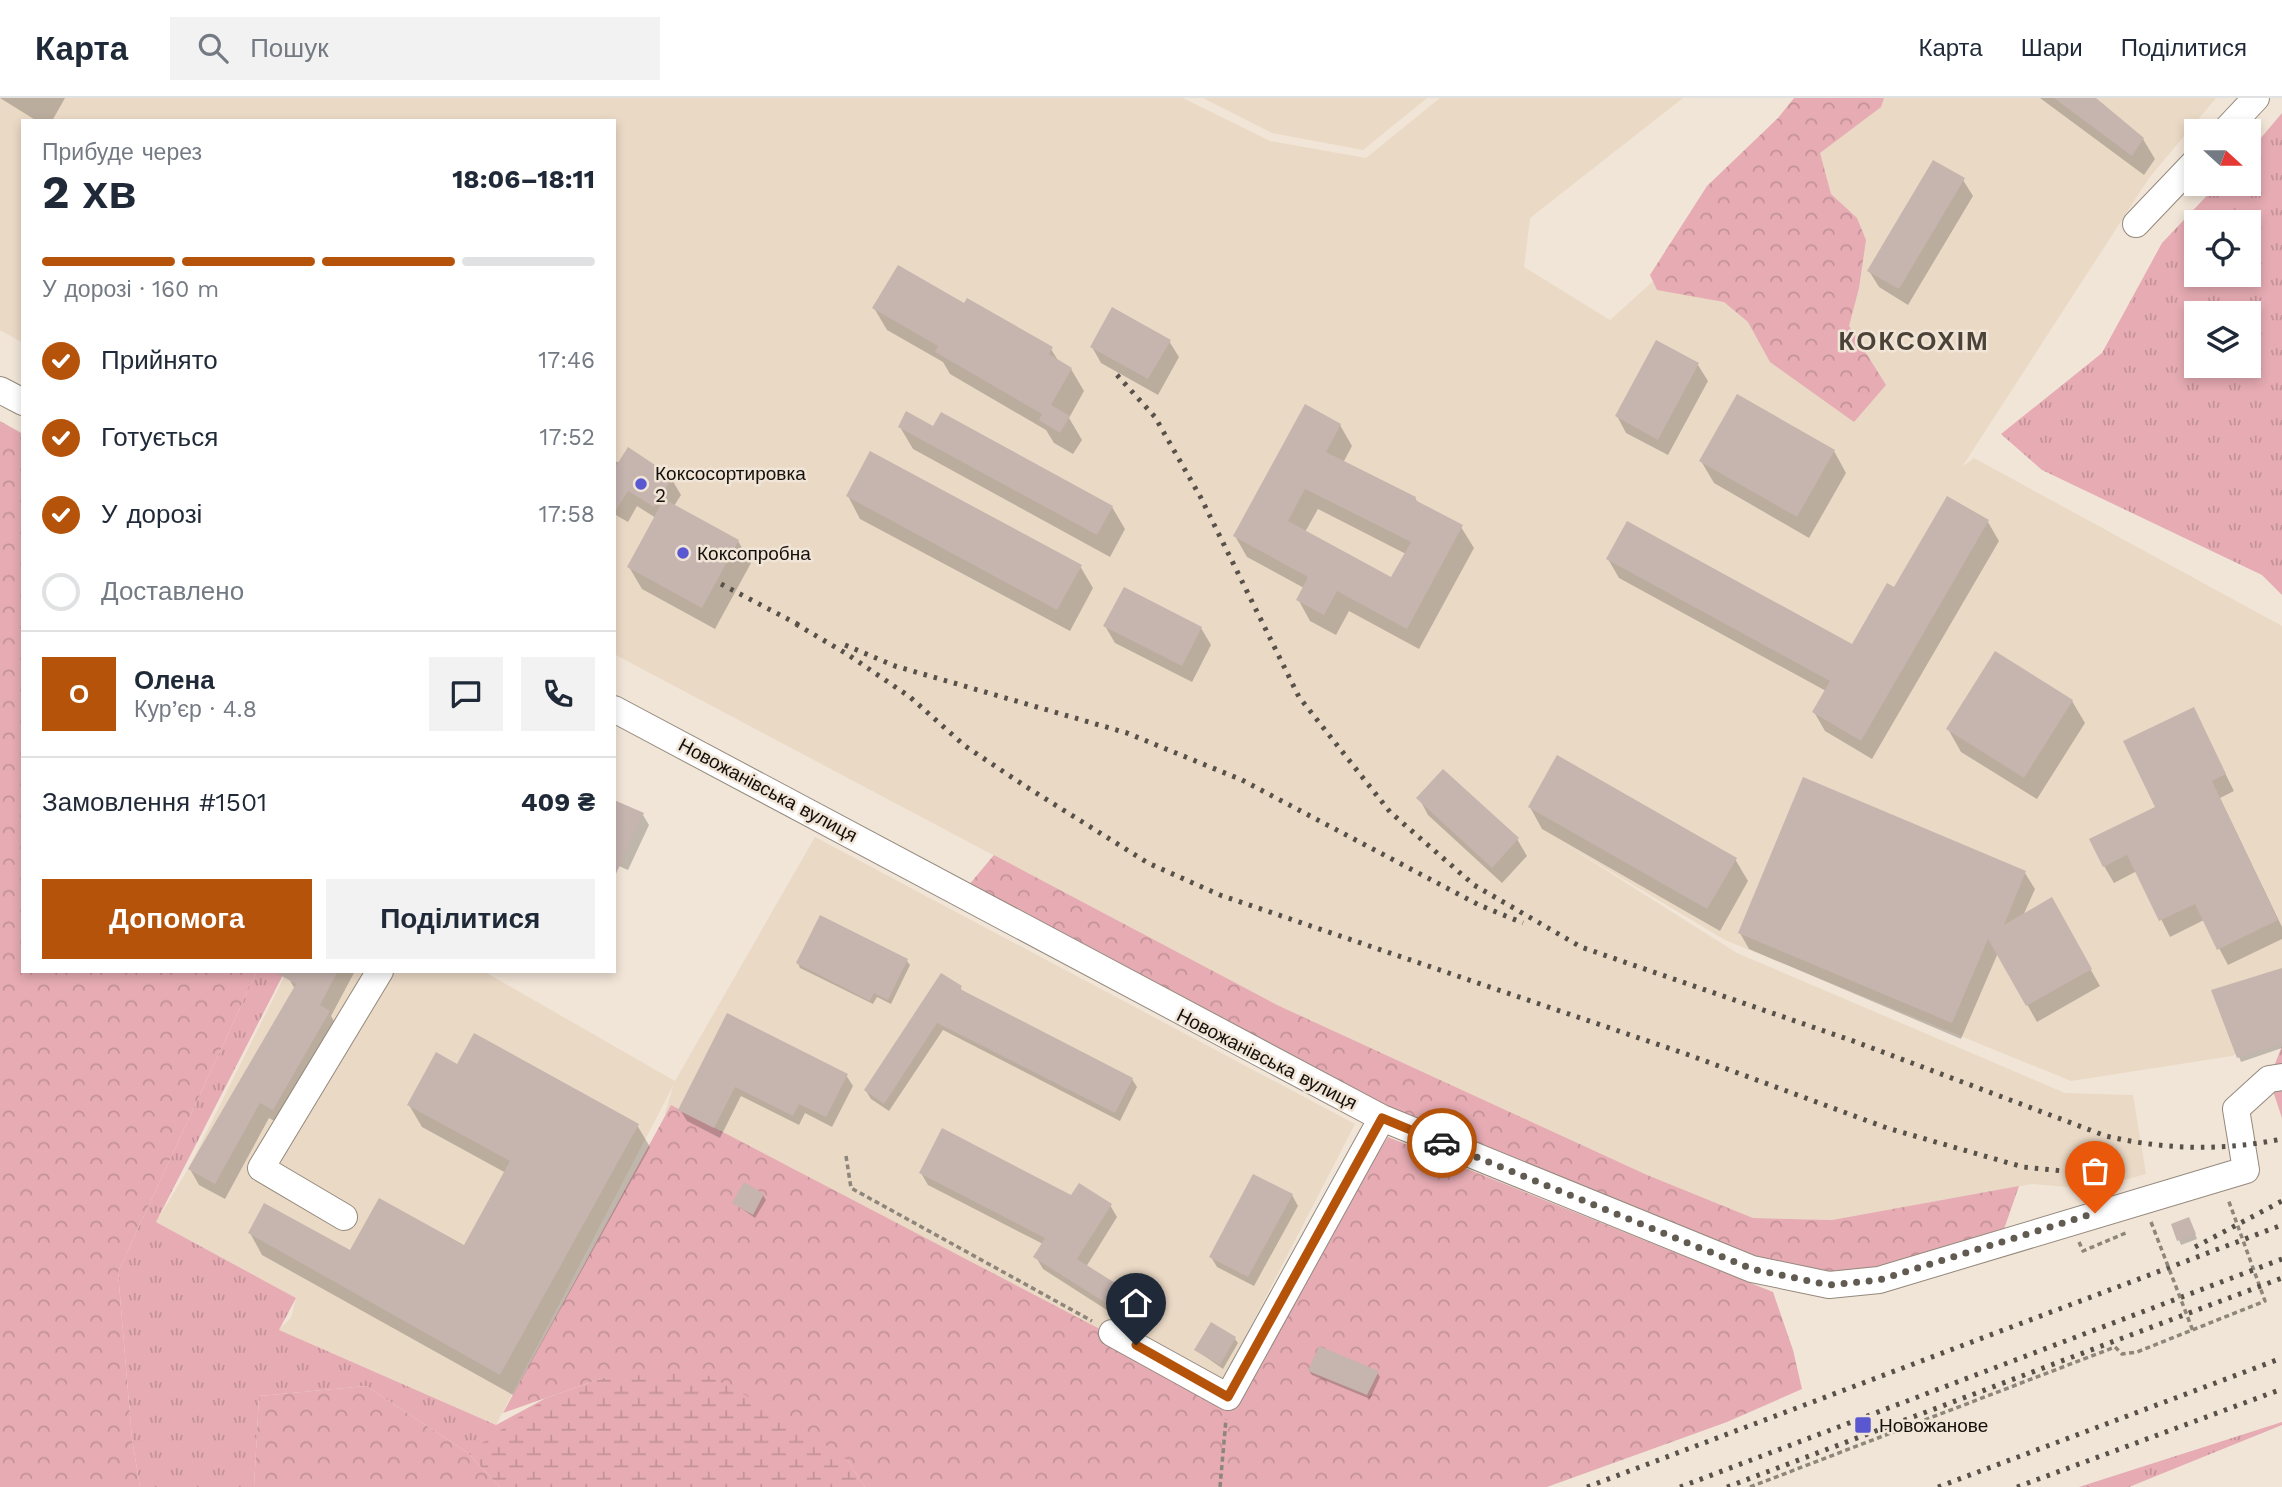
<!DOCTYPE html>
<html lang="uk">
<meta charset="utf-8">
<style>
:root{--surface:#fff;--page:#f2f2f3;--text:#1f2937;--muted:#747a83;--line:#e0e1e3;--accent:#b45309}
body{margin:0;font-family:"Work Sans",sans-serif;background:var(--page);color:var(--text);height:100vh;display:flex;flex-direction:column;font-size:26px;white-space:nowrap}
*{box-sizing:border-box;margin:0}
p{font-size:23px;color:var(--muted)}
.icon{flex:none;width:38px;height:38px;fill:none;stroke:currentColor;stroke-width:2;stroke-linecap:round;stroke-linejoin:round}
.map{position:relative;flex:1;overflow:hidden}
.sheet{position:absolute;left:21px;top:21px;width:595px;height:854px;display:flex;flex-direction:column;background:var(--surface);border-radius:0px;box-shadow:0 4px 10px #0003}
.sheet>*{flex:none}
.needle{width:46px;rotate:111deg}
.fabs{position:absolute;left:2184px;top:21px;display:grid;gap:14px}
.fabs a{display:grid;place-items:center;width:77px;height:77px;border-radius:0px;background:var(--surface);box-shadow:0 4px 10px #0003;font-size:35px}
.pin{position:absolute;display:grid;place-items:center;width:60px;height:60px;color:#fff;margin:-72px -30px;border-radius:50% 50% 50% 0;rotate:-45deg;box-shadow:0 0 7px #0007}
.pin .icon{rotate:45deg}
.courier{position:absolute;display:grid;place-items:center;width:70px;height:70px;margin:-35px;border:5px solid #b45309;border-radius:50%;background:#fff;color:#222;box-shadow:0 2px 9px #0007}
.headline em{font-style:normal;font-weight:700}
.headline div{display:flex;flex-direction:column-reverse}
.headline{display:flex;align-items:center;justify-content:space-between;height:119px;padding:0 21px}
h1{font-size:46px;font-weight:700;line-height:52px}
.bar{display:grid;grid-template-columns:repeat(4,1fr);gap:10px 7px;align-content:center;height:84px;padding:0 21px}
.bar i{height:9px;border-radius:5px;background:var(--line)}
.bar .selected{background:var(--accent)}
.bar p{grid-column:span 4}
.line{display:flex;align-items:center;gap:18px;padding:0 21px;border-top:2px solid var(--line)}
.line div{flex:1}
.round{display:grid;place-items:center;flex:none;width:74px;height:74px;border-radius:0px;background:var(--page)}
ol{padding:0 21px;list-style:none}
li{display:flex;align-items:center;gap:21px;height:77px}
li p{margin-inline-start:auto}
li .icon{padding:7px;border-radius:50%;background:var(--accent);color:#fff;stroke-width:4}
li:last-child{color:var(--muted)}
li i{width:38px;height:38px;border:4px solid var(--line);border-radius:50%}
.action{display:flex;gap:14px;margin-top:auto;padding:14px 21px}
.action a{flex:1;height:80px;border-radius:0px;background:var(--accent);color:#fff;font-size:28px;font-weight:700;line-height:80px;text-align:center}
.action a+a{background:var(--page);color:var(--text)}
header{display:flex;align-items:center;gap:42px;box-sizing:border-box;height:98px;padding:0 35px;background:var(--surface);border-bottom:2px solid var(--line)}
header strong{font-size:33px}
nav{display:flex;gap:38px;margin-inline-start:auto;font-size:24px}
.search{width:490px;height:63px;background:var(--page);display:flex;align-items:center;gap:18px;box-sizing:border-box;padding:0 24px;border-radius:0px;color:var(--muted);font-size:26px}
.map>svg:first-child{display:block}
.built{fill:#ead9c5}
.grass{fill:url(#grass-tufts);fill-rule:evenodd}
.forest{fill:url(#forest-crowns)}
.wetland{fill:url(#wetland-marsh)}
.shadow{fill:#0003;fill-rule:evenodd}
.building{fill:#c6b4ae;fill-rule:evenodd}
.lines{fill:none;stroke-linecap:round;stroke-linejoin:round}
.minor-casing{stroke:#94897d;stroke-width:28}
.path{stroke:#8e857b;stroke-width:3.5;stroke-dasharray:5 3.5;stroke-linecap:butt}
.minor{stroke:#fff;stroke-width:26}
.rail{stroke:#575149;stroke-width:5;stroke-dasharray:3.5 7;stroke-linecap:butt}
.path-bridge{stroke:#8e857b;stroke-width:3.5;stroke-dasharray:5 3.5;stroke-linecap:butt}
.done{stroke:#615b52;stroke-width:7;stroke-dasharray:0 12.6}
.route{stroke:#b45309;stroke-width:9}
.poi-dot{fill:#5958d0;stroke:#f1e5d7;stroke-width:2.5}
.labels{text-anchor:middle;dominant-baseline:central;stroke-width:5;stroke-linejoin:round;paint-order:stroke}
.poi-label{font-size:19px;fill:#14100b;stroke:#f1e5d7;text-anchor:start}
.street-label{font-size:19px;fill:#14100b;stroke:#f1e5d7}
.district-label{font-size:26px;font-weight:bold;letter-spacing:2px;fill:#4c4338;stroke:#f1e5d7}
</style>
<header>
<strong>Карта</strong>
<div class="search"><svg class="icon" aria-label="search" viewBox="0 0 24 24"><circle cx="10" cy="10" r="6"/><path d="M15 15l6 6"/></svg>Пошук</div>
<nav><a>Карта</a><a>Шари</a><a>Поділитися</a></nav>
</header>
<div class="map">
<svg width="2282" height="1389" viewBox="0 0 2282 1389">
<defs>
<pattern id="grass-tufts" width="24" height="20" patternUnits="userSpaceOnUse" patternTransform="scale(1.75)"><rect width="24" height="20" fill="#e6abb3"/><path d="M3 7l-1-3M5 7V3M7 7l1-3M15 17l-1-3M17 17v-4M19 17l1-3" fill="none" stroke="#c49299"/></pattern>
<pattern id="forest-crowns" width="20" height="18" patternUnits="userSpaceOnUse" patternTransform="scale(1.75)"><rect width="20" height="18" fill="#e6abb3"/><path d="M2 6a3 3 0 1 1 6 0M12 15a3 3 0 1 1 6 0" fill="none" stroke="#c49299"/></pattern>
<pattern id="wetland-marsh" width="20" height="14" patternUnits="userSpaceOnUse" patternTransform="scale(1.75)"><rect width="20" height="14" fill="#e6abb3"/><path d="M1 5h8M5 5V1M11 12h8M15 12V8" fill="none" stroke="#c49299"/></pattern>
</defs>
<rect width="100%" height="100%" fill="#f1e5d7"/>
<path class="built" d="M0,0H1183L1270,43L1366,60L1440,0H1683L1530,120L1524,169L1610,222L1856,0H2216L2149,80L1962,369L1974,360L2282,528V938L2232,958L2071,983L1725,842L1563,745L1737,855L2065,995L2133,997L2146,1076L2091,1091L2032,1086L1832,1122L1753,1120L1572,1048L1287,913L614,556V23H23V245L0,232Z
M1203,0H1427L1363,52L1272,35Z
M815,739L1355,1026L1206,1315L665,1016L673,988L496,1327L278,1232L291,1220L296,1200L156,1124L188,1071L287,873H483L675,983Z"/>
<path class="grass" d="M2282,15V497L2262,477L2042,372L2001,336L2102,255L2162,145L2218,86H2249V54ZM2249,124V177H2196V124ZM2196,215H2249V268H2196Z
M257,873H285L156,1124L296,1200L279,1232L496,1327L546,1300L545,1311L510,1339L468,1355L366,1288L259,1298L254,1389H140L132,1341L118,1174Z
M2282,948V1020L2269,981Z
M2282,1324V1327L2129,1389H2079Z"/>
<path class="forest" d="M1794,0H1884L1881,9L1820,55L1831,96L1857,120L1866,142L1859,190L1849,228L1886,287L1854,324L1770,264L1748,224L1724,204L1657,192L1650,177L1707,88L1778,20Z
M0,323L23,336V873H257L118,1174L132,1341L140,1389H0Z
M994,757L1277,907L1647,1077L1753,1120L1832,1122L2019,1088L2003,1134L1863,1184L1781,1177L1382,1020L968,788Z
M671,1007L1228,1298L1388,1039L1773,1194L1793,1252L1802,1291L1727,1324L1547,1389H865L847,1362L606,1279L503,1315Z
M366,1288L468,1355L500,1389H254L259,1298Z"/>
<path class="wetland" d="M701,1274L778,1314L847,1362L865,1389H500L468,1355L546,1300L606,1279Z"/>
<path class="shadow" d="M0,0H65L52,23H37Z
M2040,0H2093L2143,41L2155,61L2144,77Z
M1963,82L1973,98L1908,207L1879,189L1869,173Z
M964,207L1051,251L1059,264L1071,271L1084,293L1069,320L1082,342L1073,356L1054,345L1046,332L950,276L943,264L887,232L874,210Z
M1169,243L1179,259L1158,297L1101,265L1092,249Z
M1698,267L1708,283L1668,357L1626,335L1617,318Z
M1340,327L1352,348L1343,365L1415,400L1418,405L1461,429L1474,450L1419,551L1349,513L1336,537L1310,523L1298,501L1304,490L1247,459L1235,438ZM1318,411L1406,456L1392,482L1305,434Z
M900,329L934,330L1112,409L1125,431L1110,459L913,351Z
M1834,353L1846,375L1809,440L1714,385L1701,363Z
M614,363L671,380L681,397L674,408L738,443L751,465L715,531L642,491L629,469L656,420L637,408L628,424L614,416Z
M848,398L1080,468L1093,490L1070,533L860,421Z
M1988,424L1999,443L1872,661L1825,633L1814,614L1826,593L1619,480L1608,461L1852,548L1894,492Z
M1105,528L1201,530L1211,547L1192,584L1115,545Z
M2072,603L2085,625L2037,701L1961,654L1948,631Z
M2193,611L2234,693L2220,700L2282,829V841L2228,867L2204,822L2170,839L2137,773L2114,785L2104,768L2157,709Z
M1419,700L1517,741L1527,758L1502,785L1428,717Z
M1530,709L1735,761L1748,783L1720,833L1542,731Z
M643,717L649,727L628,772L614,766Z
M2025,775L2035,791L2023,818L2051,802L2100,888L2037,924L1998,855L1961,941L1749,851L1740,835Z
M907,863L910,867L891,906L877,899L873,906L800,870L798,865Z
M2282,871V950L2241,964L2239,959Z
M293,873H355L331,918L338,930L282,1027L269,1020L225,1101L199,1087L190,1071L295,891L289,881Z
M960,889L964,896L1132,981L1137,989L1120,1023L943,932L889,1013L871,1001L866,993Z
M728,918L846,977L853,988L832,1029L805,1015L799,1027L741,998L720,1040L687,1023L680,1012Z
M409,1007L637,1027L650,1049L513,1297L262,1157L250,1135L350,1154L465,1149L506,1075L422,1029Z
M921,1075L1110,1107L1117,1119L1086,1169L1141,1203L1148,1216L1138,1232L1043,1171L1036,1159L1043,1146L928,1087Z
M763,1097L766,1102L755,1120L734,1105Z
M1292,1097L1298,1108L1254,1188L1217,1169L1211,1159Z
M2191,1125L2197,1141L2181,1147L2173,1127Z
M1235,1241L1238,1245L1223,1271L1196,1252Z
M1309,1273L1377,1274L1380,1279L1370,1301L1312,1277Z"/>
<path class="building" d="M2054,0H2096L2144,40L2132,58Z
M1933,62L1965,80L1899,191L1867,173Z
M898,167L964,205L967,200L1053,249L1049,256L1072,270L1051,307L1070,318L1060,335L1039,322L1042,316L935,254L938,248L872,210Z
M1112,209L1171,242L1148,281L1090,249Z
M1656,242L1699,265L1658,342L1615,318Z
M1737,296L1835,352L1797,419L1699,363Z
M1305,306L1341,326L1326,354L1416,399L1415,402L1463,427L1407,531L1337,493L1324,517L1296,502L1308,479L1233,438ZM1305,391L1411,444L1391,479L1288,423Z
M906,313L933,328L941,314L1113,408L1097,437L898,329Z
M628,349L673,379L654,409L628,393L614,415V371Z
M870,353L1082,467L1057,512L846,398Z
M1947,398L1989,422L1861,643L1812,614L1830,583L1606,461L1627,423L1852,546L1887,485L1894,489Z
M664,401L739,442L702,510L627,469Z
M1124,489L1202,529L1182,568L1103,528Z
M1995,553L2073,602L2024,680L1946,631Z
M2194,609L2226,676L2212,683L2278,822L2217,852L2195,806L2159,823L2127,757L2103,769L2089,741L2155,709L2123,643Z
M1557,657L1737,760L1707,811L1528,709Z
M1443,671L1519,740L1492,770L1416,700Z
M1803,679L2026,773L2004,827L2052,799L2092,871L2026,908L1988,841L1952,925L1738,835Z
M614,702L644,715L614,780Z
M820,817L908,861L888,902L874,895L870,903L796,865Z
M2282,870V945L2237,960L2211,892Z
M273,873H338L320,907L330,913L273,1012L260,1005L215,1086L188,1071L296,886Z
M941,875L962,888L960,891L1133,980L1115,1015L937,925L884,1006L864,992Z
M727,915L848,976L826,1019L799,1006L793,1018L735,989L714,1030L678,1012Z
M474,935L639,1026L500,1277L248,1135L264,1105L350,1152L379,1100L464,1147L510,1063L407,1007L436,954L457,966Z
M942,1030L1071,1097L1079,1085L1112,1106L1077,1161L1142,1202L1131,1221L1033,1159L1045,1140L919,1075Z
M1253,1076L1293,1096L1248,1179L1209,1159Z
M744,1084L764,1096L753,1117L732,1105Z
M2189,1119L2196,1136L2177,1143L2171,1126Z
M1211,1224L1236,1239L1220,1267L1194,1252Z
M1319,1248L1379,1273L1367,1297L1308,1273Z"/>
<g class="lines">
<defs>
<path id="minor" d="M2225,33L2256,0
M2136,126L2196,63
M0,292L23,304
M614,611L1382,1020L1752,1171L1829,1187L1879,1182L2246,1072L2236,1011L2269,981L2282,979
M344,1119L261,1070L380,873
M1112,1235L1228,1299L1382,1020"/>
</defs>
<use href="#minor" class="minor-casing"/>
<path class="path" d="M846,1058L851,1090L1092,1223
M2079,1144L2083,1153L2128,1134
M1220,1389L1226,1321
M1750,1389L2115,1249L2122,1256L2137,1254L2265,1203L2228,1101"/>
<use href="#minor" class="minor"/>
<path class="rail" d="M1117,277L1155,319L1201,400L1299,599L1390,714L1474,787L1581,849L1856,944L2106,1038C2165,1052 2223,1053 2282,1041
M721,486L803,529
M796,526L847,556L910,599L965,648L1025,688L1148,765L1220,797L1689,957L1887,1030L2023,1069L2093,1076
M845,547L895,568L1127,635L1242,682L1479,807L1523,825
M2195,1149L2282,1103
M1587,1389L2282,1127
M1680,1389L2282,1161
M1727,1389L2282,1180
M1938,1389L2282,1260
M2017,1389L2282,1291"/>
<path class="path-bridge" d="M2151,1124L2193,1233"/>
</g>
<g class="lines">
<path class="done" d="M1442,1045L1752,1171L1829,1187L1879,1182L2095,1115"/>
<path class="route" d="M1136,1247L1228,1299L1382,1020L1442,1045"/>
</g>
<g class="poi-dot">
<circle cx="641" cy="386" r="7"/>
<circle cx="683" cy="455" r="7"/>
<rect x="1854" y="1318" width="18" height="18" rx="3.5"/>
</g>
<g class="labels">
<g class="poi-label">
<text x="655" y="375">Коксосортировка<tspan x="655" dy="22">2</tspan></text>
<text x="697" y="455">Коксопробна</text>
<text x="1879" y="1327">Новожанове</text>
</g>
<g class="street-label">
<text transform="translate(768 692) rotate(28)">Новожанівська вулиця</text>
<text transform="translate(1267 961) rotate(27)">Новожанівська вулиця</text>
</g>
<g class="district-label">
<text x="1914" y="243">КОКСОХІМ</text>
</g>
</g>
</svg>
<div class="fabs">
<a><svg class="needle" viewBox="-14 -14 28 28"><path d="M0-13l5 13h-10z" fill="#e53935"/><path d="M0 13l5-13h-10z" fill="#747a83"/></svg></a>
<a><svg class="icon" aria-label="locate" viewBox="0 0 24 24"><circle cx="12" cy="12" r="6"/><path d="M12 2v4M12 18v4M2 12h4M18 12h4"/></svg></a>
<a><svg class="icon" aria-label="layers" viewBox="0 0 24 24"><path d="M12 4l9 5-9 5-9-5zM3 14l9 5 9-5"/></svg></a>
</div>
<div class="pin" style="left:2095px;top:1115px;background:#ea580c"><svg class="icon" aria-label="bag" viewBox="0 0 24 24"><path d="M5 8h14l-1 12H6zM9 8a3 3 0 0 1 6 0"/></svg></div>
<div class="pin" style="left:1136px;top:1247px;background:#1f2937"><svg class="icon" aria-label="home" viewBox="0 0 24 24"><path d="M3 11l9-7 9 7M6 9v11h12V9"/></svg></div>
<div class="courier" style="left:1442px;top:1045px"><svg class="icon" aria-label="car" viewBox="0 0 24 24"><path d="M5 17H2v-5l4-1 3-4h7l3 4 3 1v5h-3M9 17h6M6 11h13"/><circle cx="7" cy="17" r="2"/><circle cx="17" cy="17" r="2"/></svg></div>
<section class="sheet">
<div class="headline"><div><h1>2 хв</h1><p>Прибуде через</p></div><em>18:06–18:11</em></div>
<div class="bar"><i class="selected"></i><i class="selected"></i><i class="selected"></i><i></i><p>У дорозі · 160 m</p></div>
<ol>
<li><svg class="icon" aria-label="check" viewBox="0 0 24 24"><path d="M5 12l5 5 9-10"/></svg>Прийнято<p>17:46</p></li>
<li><svg class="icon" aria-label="check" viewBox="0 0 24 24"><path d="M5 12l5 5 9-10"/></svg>Готується<p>17:52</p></li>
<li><svg class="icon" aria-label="check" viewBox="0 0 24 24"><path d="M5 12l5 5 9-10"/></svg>У дорозі<p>17:58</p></li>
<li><i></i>Доставлено</li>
</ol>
<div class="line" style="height:126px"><b class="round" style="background:var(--accent);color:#fff">О</b><div><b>Олена</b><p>Кур’єр · 4.8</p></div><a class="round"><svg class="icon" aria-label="chat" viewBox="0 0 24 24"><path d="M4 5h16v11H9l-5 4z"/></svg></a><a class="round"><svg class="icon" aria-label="phone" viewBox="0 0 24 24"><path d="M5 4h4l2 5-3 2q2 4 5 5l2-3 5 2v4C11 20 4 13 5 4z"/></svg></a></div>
<div class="line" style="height:91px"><div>Замовлення #1501</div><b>409 ₴</b></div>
<div class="action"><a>Допомога</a><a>Поділитися</a></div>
</section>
</div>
